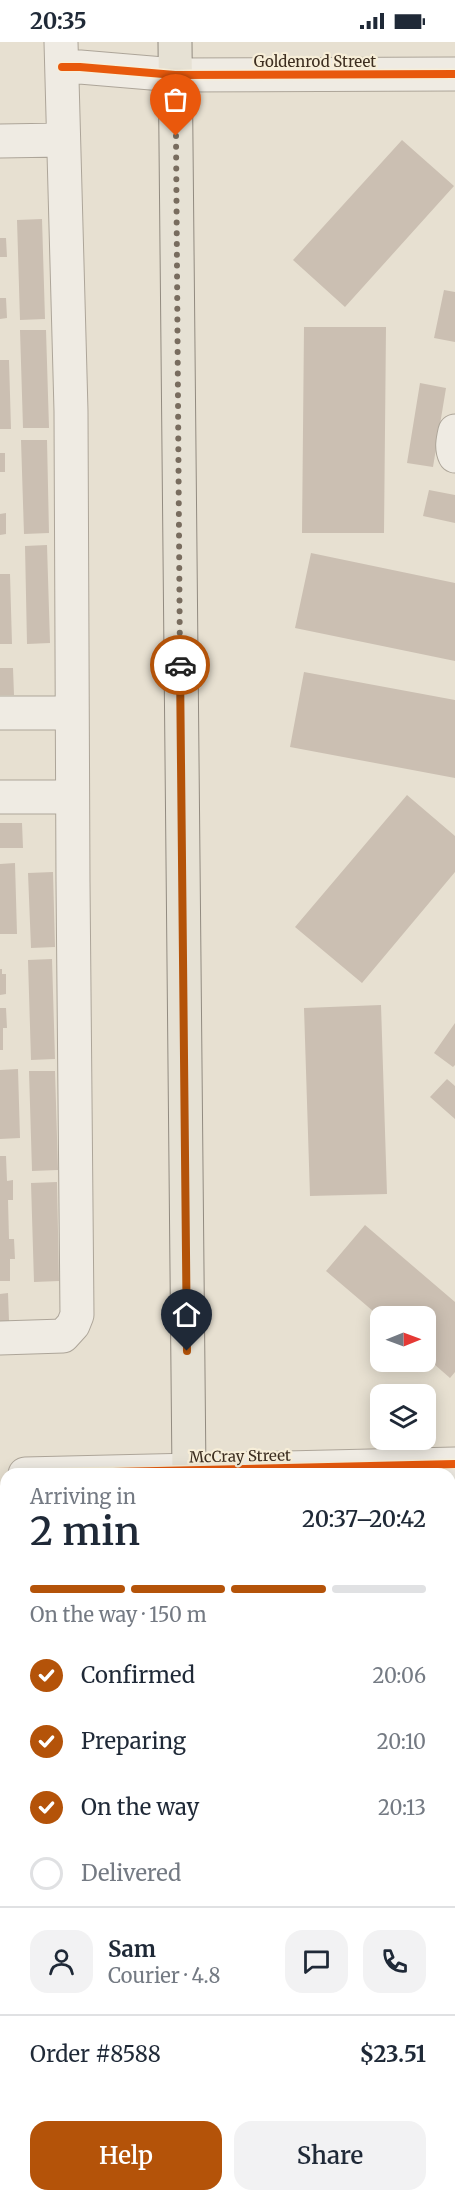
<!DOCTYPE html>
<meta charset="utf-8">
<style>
:root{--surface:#fff;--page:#f2f2f3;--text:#1f2937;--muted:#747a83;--line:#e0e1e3;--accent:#b45309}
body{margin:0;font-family:Merriweather,serif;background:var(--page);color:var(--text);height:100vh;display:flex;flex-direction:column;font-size:22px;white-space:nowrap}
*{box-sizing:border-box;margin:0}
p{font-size:20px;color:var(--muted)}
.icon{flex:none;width:33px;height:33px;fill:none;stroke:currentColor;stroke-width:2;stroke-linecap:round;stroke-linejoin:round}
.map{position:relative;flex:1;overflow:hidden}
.drawer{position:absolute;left:0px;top:1426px;width:456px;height:734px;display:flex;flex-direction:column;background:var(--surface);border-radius:18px 18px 0 0;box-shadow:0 3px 15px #0003}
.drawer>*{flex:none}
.needle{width:39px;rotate:89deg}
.fabs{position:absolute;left:370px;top:1264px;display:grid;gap:12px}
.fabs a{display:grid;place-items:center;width:66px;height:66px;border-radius:12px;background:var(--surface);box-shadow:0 3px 15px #0003;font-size:30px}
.pin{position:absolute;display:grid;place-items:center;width:51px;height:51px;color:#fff;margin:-62px -26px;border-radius:50% 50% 50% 0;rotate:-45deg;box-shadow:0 0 6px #0007}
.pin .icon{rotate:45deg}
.courier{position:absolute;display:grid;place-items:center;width:60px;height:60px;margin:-30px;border:4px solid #b45309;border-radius:50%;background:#fff;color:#222;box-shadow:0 2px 8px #0007}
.head em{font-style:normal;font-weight:600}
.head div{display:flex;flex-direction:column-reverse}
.head{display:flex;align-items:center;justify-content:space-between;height:102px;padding:0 30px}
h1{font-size:39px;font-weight:600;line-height:45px}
.bar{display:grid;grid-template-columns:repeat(4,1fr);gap:9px 6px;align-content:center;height:72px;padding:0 30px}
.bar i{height:8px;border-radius:4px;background:var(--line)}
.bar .active{background:var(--accent)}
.bar p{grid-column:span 4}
.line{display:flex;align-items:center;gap:15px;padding:0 30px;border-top:2px solid var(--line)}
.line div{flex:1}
.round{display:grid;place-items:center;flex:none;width:63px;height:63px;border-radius:18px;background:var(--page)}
ol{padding:0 30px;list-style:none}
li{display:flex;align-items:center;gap:18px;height:66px}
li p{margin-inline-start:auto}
li .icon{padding:6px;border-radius:50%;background:var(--accent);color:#fff;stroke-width:4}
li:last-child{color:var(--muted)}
li i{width:33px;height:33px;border:3px solid var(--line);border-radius:50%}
.button{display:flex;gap:12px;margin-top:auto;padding:12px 30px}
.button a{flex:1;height:69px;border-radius:18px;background:var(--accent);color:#fff;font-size:24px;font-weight:600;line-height:69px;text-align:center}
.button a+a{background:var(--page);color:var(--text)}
.status{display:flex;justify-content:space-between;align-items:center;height:42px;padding:0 30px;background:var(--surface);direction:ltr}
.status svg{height:16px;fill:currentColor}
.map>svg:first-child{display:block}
.green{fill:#d6d7b3}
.building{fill:#cbbfb2}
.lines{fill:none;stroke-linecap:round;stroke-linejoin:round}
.minor-casing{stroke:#ada599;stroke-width:35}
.major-casing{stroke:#928b80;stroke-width:35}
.minor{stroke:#efebe3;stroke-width:33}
.major{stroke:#e6e1d4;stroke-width:33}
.cycleway-casing{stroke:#f7eed8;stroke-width:11}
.cycleway{stroke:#e8590c;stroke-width:8}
.done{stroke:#786c5e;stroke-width:6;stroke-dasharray:0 10.8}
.route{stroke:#b45309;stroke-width:8}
.labels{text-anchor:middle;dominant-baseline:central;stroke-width:4.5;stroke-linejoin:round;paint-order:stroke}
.street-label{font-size:15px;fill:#3d2e20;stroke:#f7eed8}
</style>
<div class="status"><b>20:35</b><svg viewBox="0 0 49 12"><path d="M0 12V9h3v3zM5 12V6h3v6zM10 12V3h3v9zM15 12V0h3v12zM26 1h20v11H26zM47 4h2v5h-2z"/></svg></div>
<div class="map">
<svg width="455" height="2159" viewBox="0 0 455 2159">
<rect width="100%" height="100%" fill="#e7e0d1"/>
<path class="green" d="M450,1468H455V2159H268V2154H450Z"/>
<path class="building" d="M402,98L454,144L345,265L293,218Z
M42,177L45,277L20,278L17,178Z
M0,196H6L7,215H0Z
M444,248L455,250V300L434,296Z
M0,256H6L7,276L0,277Z
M304,285H386L384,491H302Z
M20,288H46L49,386H23Z
M0,318H9L11,387H0Z
M420,341L446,346L433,425L407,421Z
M21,398H47L49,491L24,492Z
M0,411H5V430H0Z
M429,448L455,453V481L423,474Z
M6,471V492L0,493V472Z
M47,503L50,601L27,602L25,504Z
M311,511L455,541V619L295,586Z
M0,532H10L12,602H0Z
M0,626H13L14,653H0Z
M304,630L455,658V736L290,705Z
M407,753L455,794V830L362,941L295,885Z
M0,781H22L23,806H0Z
M15,821L17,892H0V822Z
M53,830L55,905L31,906L28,831Z
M52,917L55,1017L31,1018L28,918Z
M0,927H2V932H6V952L0,953Z
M381,963L387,1152L310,1154L304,966Z
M0,966H6L7,986H3V1008H0Z
M455,981V1023L453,1025L434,1011Z
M18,1027L20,1096L0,1097V1028Z
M29,1029H55L58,1128L32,1129Z
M447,1037L455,1044V1077L430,1055Z
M0,1114H6L7,1139L13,1138V1158H8L9,1197H14L15,1217H10V1239H0Z
M57,1140L59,1239L34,1240L31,1141Z
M365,1183L455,1260V1330L450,1336L426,1315V1275H380L326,1229Z
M8,1251L9,1279H0V1252Z
M450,1965H455V2128H450Z
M24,2154H73V2159H24Z"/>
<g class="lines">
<defs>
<path id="minor" d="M62,25H80L175,33L455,32
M0,99L62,98
M455,389C453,398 451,406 455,414
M0,671H72
M0,755H72
M0,1296L63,1294L73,1283L77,1273L73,840L71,369L61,0
M25,1432L455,1422"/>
<path id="major" d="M175,0L189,1432
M162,2154V2159
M222,2154V2159"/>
</defs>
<use href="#minor" class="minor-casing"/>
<use href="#major" class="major-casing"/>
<use href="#minor" class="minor"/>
<use href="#major" class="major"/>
<defs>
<path id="cycleway" d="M62,25H80L175,33L455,32
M25,1432L455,1422"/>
</defs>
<use href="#cycleway" class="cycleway-casing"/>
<use href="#cycleway" class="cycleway"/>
</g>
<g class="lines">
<path class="done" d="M176,94L180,623"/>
<path class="route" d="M180,623L187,1309"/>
</g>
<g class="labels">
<g class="street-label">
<text x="315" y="19">Goldenrod Street</text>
<text transform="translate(240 1414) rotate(-1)">McCray Street</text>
</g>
</g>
</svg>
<div class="fabs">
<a><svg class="needle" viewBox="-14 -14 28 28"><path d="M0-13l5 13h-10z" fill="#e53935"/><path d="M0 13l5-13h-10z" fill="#747a83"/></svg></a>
<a><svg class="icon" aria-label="layers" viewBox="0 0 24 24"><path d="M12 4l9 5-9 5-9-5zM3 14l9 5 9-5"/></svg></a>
</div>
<div class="pin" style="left:176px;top:94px;background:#ea580c"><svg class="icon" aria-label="bag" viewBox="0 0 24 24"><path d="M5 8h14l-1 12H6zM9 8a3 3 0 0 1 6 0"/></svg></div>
<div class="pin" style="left:187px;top:1309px;background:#1f2937"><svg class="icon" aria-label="home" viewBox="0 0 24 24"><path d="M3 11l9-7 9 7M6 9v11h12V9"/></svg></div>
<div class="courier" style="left:180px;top:623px"><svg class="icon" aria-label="car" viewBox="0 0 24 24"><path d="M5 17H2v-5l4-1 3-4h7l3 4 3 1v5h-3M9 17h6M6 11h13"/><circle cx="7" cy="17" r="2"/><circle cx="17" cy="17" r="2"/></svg></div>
<section class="drawer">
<div class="head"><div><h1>2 min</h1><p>Arriving in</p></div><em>20:37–20:42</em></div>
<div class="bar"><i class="active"></i><i class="active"></i><i class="active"></i><i></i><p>On the way · 150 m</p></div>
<ol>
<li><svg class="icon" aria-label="check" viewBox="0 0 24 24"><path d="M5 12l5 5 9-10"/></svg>Confirmed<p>20:06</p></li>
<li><svg class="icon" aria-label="check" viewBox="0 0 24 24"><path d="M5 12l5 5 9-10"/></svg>Preparing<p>20:10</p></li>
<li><svg class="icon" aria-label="check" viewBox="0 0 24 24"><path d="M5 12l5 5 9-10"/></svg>On the way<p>20:13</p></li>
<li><i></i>Delivered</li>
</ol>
<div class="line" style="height:108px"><a class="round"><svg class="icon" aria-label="person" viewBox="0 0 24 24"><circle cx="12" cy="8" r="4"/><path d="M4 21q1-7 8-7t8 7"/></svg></a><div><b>Sam</b><p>Courier · 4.8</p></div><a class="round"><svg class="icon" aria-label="chat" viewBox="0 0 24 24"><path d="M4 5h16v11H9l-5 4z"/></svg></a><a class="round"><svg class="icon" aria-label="phone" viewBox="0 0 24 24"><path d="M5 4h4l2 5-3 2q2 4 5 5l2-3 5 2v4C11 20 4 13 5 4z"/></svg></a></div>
<div class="line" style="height:78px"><div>Order #8588</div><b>$23.51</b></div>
<div class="button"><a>Help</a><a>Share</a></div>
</section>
</div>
